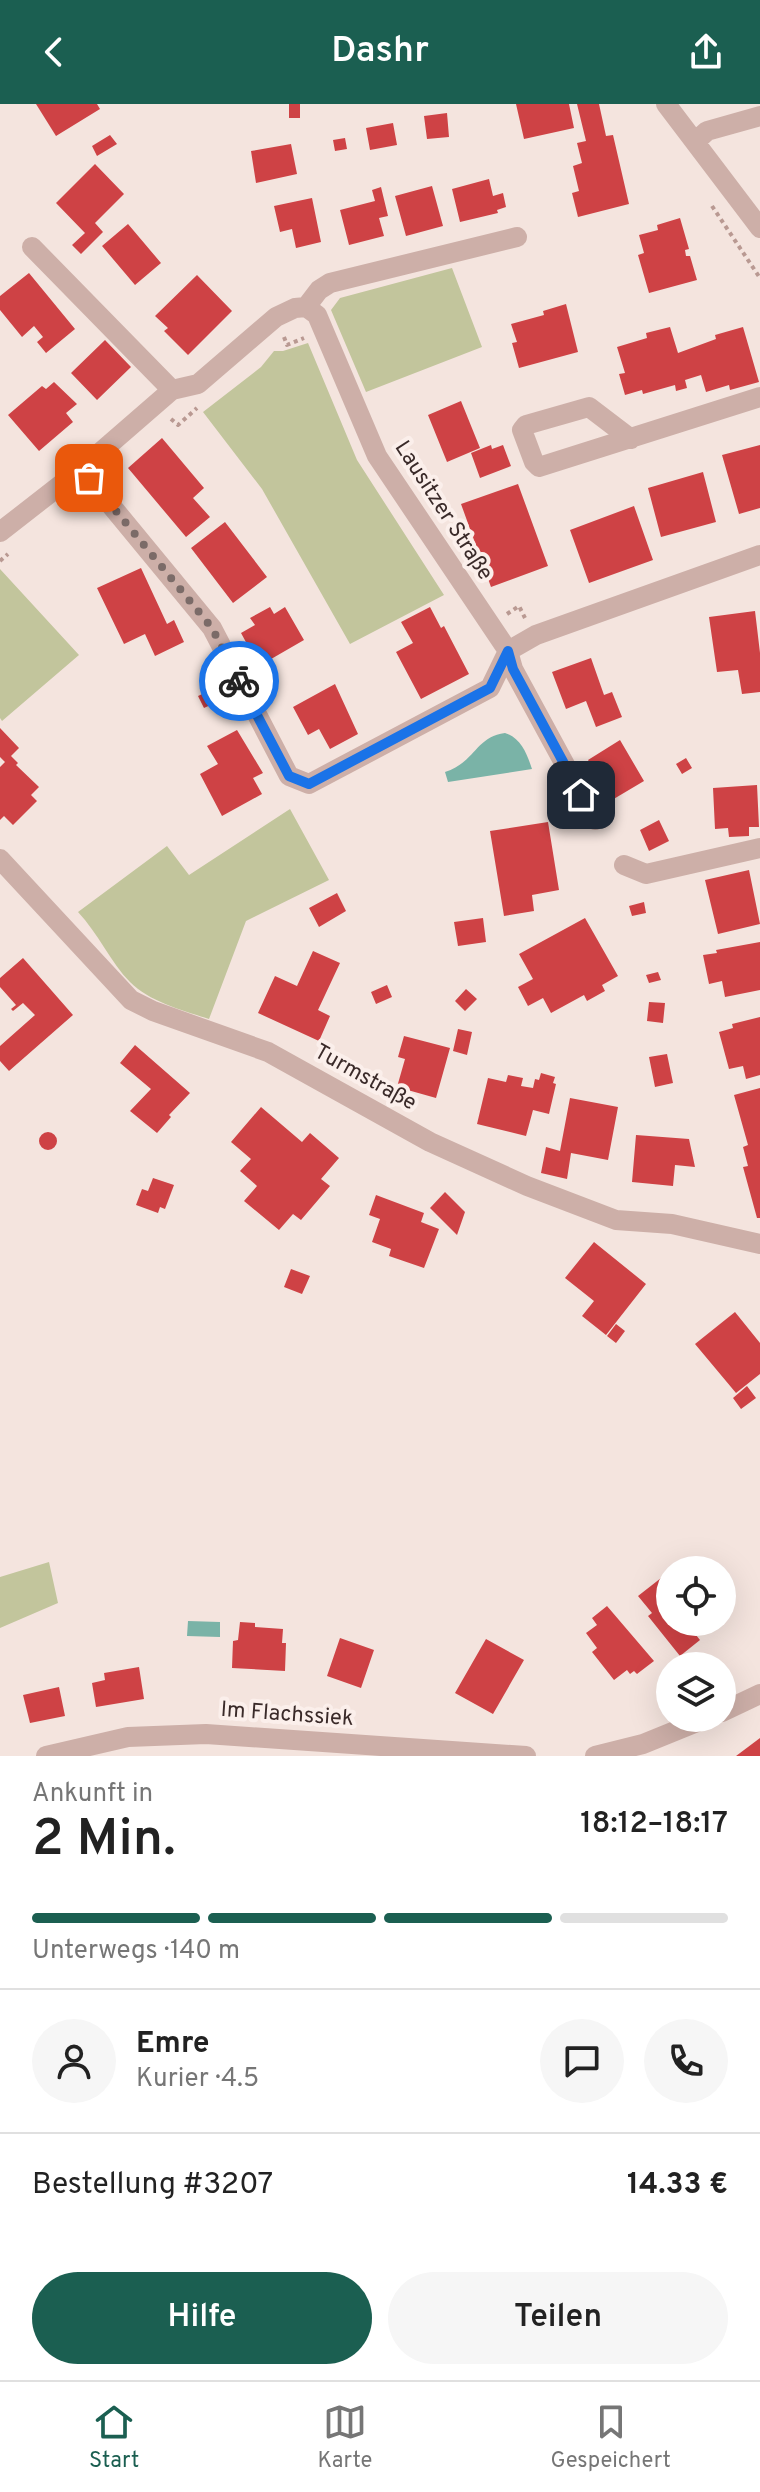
<!DOCTYPE html>
<html lang="de">
<meta charset="utf-8">
<style>
:root{--surface:#fff;--page:#f6f6f6;--text:#222;--muted:#767676;--line:#e0e0e0;--accent:#1b5f51}
body{margin:0;font-family:Overpass,sans-serif;background:var(--page);color:var(--text);height:100vh;display:flex;flex-direction:column;font-size:30px;white-space:nowrap}
*{box-sizing:border-box;margin:0}
p{font-size:26px;color:var(--muted)}
.icon{flex:none;width:44px;height:44px;fill:none;stroke:currentColor;stroke-width:2;stroke-linecap:round;stroke-linejoin:round}
.map{position:relative;height:1652px;overflow:hidden}
.details{display:flex;flex-direction:column;background:var(--surface);flex:1}
.details>*{flex:none}
.buttons{position:absolute;left:656px;top:1452px;display:grid;gap:16px}
.buttons a{display:grid;place-items:center;width:80px;height:80px;border-radius:50%;background:var(--surface);box-shadow:0 8px 32px #0002;font-size:40px}
.pin{position:absolute;display:grid;place-items:center;width:68px;height:68px;color:#fff;margin:-34px;border-radius:16px;box-shadow:0 4px 12px #0006}
.courier{position:absolute;display:grid;place-items:center;width:80px;height:80px;margin:-40px;border:6px solid #1a73e8;border-radius:50%;background:#fff;color:#222;box-shadow:0 2px 10px #0007}
.overview em{font-style:normal;font-weight:600}
.overview div{display:flex;flex-direction:column-reverse}
.overview{display:flex;align-items:center;justify-content:space-between;height:136px;padding:0 32px}
h1{font-size:52px;font-weight:600;line-height:60px}
.bar{display:grid;grid-template-columns:repeat(4,1fr);gap:12px 8px;align-content:center;height:96px;padding:0 32px}
.bar i{height:10px;border-radius:6px;background:var(--line)}
.bar .current{background:var(--accent)}
.bar p{grid-column:span 4}
.line{display:flex;align-items:center;gap:20px;padding:0 32px;border-top:2px solid var(--line)}
.line div{flex:1}
.round{display:grid;place-items:center;flex:none;width:84px;height:84px;border-radius:42px;background:var(--page)}
.primary-button{display:flex;gap:16px;margin-top:auto;padding:16px 32px}
.primary-button a{flex:1;height:92px;border-radius:48px;background:var(--accent);color:#fff;font-size:32px;font-weight:600;line-height:92px;text-align:center}
.primary-button a+a{background:var(--page);color:var(--text)}
header{display:flex;justify-content:space-between;align-items:center;height:104px;padding:0 32px;background:var(--accent);color:#fff;font-size:36px;font-weight:600}
.tabs{display:flex;justify-content:space-around;align-items:center;height:112px;border-top:2px solid var(--line);background:var(--surface);font-size:22px;color:var(--muted)}
.tabs a{display:grid;justify-items:center;gap:4px}
.tabs .current{color:var(--accent)}
.map>svg:first-child{display:block}
.green{fill:#c2c59c}
.water{fill:#7ab3a7}
.building{fill:#ce4245}
.lines{fill:none;stroke-linecap:round;stroke-linejoin:round}
.path{stroke:#b99992;stroke-width:4;stroke-dasharray:4 4;stroke-linecap:butt}
.minor{stroke:#cdafa8;stroke-width:20}
.done{stroke:#7b6b68;stroke-width:8;stroke-dasharray:0 14.4}
.route{stroke:#1a73e8;stroke-width:10}
.labels{text-anchor:middle;dominant-baseline:central;stroke-width:8;stroke-linejoin:round;paint-order:stroke}
.street-label{font-size:22px;fill:#3a2a29;stroke:#fbefeb}
</style>
<header><svg class="icon" aria-label="back" viewBox="0 0 24 24"><path d="M15 5l-7 7 7 7"/></svg>Dashr<svg class="icon" aria-label="share" viewBox="0 0 24 24"><path d="M12 15V3M7 8l5-5 5 5M5 13v7h14v-7"/></svg></header>
<div class="map">
<svg width="760" height="1652" viewBox="0 0 760 1652">
<rect width="100%" height="100%" fill="#f4e4de"/>
<path class="green" d="M452,164L482,243L366,288L331,206L340,194Z
M308,239L357,356L444,491L350,540L262,385L203,308L261,263L274,247H283Z
M0,465L79,551L2,617L0,614Z
M290,705L329,776L246,817L209,915C182,906 150,898 130,878C111,859 98,829 78,808L167,742L189,771Z
M49,1458L58,1499L0,1524V1473Z"/>
<path class="water" d="M505,629C521,634 527,650 532,665L448,678L445,668C476,658 475,633 505,629Z
M188,1517L220,1518V1533L187,1532Z"/>
<path class="building" d="M36,0H97L100,5L56,32Z
M289,0H300V14H289Z
M516,0H569L574,24L524,35Z
M577,0H599L606,32L613,31L629,100L578,113L572,89L579,87L573,62L582,59L577,39L586,37Z
M447,9L449,33L427,35L424,12Z
M393,19L397,41L370,46L366,24Z
M110,31L117,40L97,52L92,42Z
M345,34L347,45L335,47L333,36Z
M291,40L297,70L256,79L251,47Z
M95,60L124,90L95,119L103,128L81,150L72,141L85,129L56,99Z
M489,75L493,92L503,89L506,103L497,106L498,109L460,118L452,85Z
M432,82L443,122L406,132L395,92Z
M381,83L388,112L379,114L384,132L349,141L340,106L375,97L372,86Z
M312,94L321,138L296,144L292,125L280,128L274,102Z
M680,114L689,145L685,146L686,152H690L697,176L649,189L638,151L644,149L639,131L658,126L657,121Z
M128,120L161,159L135,181L102,142Z
M29,169L75,225L46,249L37,238L43,233L34,222L22,233L0,206V192Z
M197,171L232,207L188,251L164,227L168,224L155,212Z
M566,200L578,248L519,264L512,239L517,238L511,220L544,211L543,207Z
M670,223L678,249L716,235L715,231L743,223L759,278L730,286L729,281L706,288L701,271L685,276L687,284L676,287L675,281L643,290L642,286L625,291L619,270L625,269L617,243L647,234L646,229Z
M105,236L131,263L97,296L71,269Z
M54,278L77,300L66,309L73,318L39,347L8,311L42,282L46,285Z
M461,297L480,344L447,358L428,311Z
M162,334L204,384L193,394L210,413L186,433L128,364Z
M491,341L492,345L503,341L511,362L480,374L471,349Z
M760,341V404L739,410L722,351Z
M703,368L716,418L661,433L648,384Z
M518,380L548,462L491,483L461,400Z
M634,402L653,456L589,479L570,426Z
M225,418L267,473L233,499L191,444Z
M141,464L167,520L174,516L184,538L155,552L145,530L124,540L97,484Z
M270,503L274,510L285,503L304,536L259,562L241,529L255,521L250,514Z
M430,503L441,524L444,522L469,570L421,595L396,548L413,539L401,518Z
M755,507L760,549V588L742,590L738,566L717,568L709,513Z
M591,554L604,591L612,588L622,613L596,623L586,597L566,605L552,568Z
M335,580L358,630L330,645L319,625L308,631L293,603Z
M213,585L219,597L204,604L198,592Z
M0,624L19,644L11,652L18,659L16,661L39,683L31,691L37,697L13,721L4,712L0,716V663L5,658L0,653Z
M237,626L263,669L253,674L262,690L222,712L200,670L218,660L207,642Z
M620,636L644,677L612,696L588,656Z
M686,654L692,664L682,670L676,660Z
M757,681L759,723H749V732L729,733L728,724L715,725L713,684Z
M659,716L669,737L649,747L640,726Z
M548,718L559,786L532,791L534,807L504,812L490,727Z
M749,766L760,820L718,830L705,776Z
M337,789L346,807L319,823L309,804Z
M644,798L646,809L632,812L629,802Z
M483,814L486,838L458,842L454,818Z
M585,814L618,872L602,881L605,887L587,897L584,891L551,909L543,894L528,902L518,883L533,875L519,850Z
M760,838V886L725,893L722,877L709,880L703,851L717,849L716,846Z
M313,847L340,859L318,906L330,912L319,937L258,909L275,872L297,882Z
M23,854L73,911L9,967L0,957V942L35,911L23,899L13,907L11,905L16,901L0,883V874Z
M658,868L661,876L649,879L646,871Z
M387,881L392,893L376,900L371,888Z
M466,885L477,895L465,907L455,897Z
M649,898L665,899L663,919L647,917Z
M760,913V971L746,975L743,962L729,965L719,928L733,924L732,920Z
M458,925L472,928L467,951L453,947Z
M404,932L450,944L436,994L397,983L405,955L398,953Z
M135,941L190,989L169,1011L171,1013L157,1029L130,1007L151,985L120,959Z
M667,950L673,979L655,983L649,953Z
M541,969L555,973L553,979L556,980L549,1010L533,1006L526,1032L477,1020L488,974L506,978L508,971L523,974L521,982L533,984L535,975L539,976Z
M760,984V1114H757L743,1063L748,1062L743,1043L748,1041L734,991Z
M570,994L618,1003L608,1056L571,1049L567,1075L541,1069L546,1043L560,1047Z
M261,1003L302,1038L310,1029L339,1054L321,1075L330,1082L301,1116L293,1110L279,1126L244,1097L257,1082L240,1067L251,1055L231,1038Z
M39 1037a9 9 0 1 1 18 0a9 9 0 1 1-18 0Z
M636,1031L689,1035L695,1063L675,1061L673,1082L632,1078Z
M153,1074L174,1081L165,1105L160,1103L158,1109L136,1101L142,1085L148,1087Z
M445,1088L465,1108L457,1131L430,1104Z
M376,1091L424,1109L421,1118L439,1125L424,1164L389,1152L391,1145L372,1138L380,1115L369,1111Z
M594,1138L646,1180L606,1231L582,1212L594,1197L565,1174Z
M291,1165L310,1172L302,1190L284,1183Z
M735,1208L760,1239V1270L736,1289L695,1240Z
M616,1220L625,1227L616,1239L607,1232Z
M747,1282L756,1294L741,1305L733,1294Z
M670,1467V1518H702L706,1523L696,1531L700,1536L680,1552L648,1512L652,1509L638,1492Z
M607,1502L654,1557L637,1570L634,1567L630,1570L627,1566L614,1576L592,1548L597,1544L586,1529L597,1521L592,1514Z
M240,1518L255,1519V1523L283,1525L282,1539H286L285,1567L232,1564L233,1537L238,1536Z
M340,1534L374,1546L361,1584L327,1572Z
M486,1535L524,1556L493,1610L455,1589Z
M139,1563L144,1595L96,1603L92,1579L105,1576L104,1569Z
M59,1583L65,1612L30,1619L23,1591Z
M760,1634V1652H736Z"/>
<g class="lines">
<path class="path" d="M712,102L760,174
M284,233L287,241L304,234
M171,315L178,321L197,304
M0,457L8,450
M507,510L519,502L525,514"/>
<path class="minor" d="M666,0L760,124
M696,37L707,27L760,12
M32,143L172,286
M306,203L319,186L330,179L517,133
M631,335L589,303L526,321L522,326L534,358L539,363L760,293
M81,365L212,524L289,672L309,680L490,584L508,547
M0,428L81,365L172,286L198,280L276,213L295,204L306,203L317,211L377,352L508,547L536,531L760,451
M508,547L513,565L595,716
M0,755L131,896L153,907L268,948L430,1038L527,1082L616,1116L672,1120L760,1140
M624,761L646,770L760,744
M722,1608L760,1590
M46,1652L128,1633L206,1630L526,1652
M595,1652L643,1640L707,1614"/>
</g>
<g class="lines">
<path class="done" d="M89,374L212,524L239,577"/>
<path class="route" d="M239,577L289,672L309,680L490,584L508,547L513,565L581,691"/>
</g>
<g class="labels">
<g class="street-label">
<text transform="translate(443 407) rotate(57)">Lausitzer Straße</text>
<text transform="translate(365 974) rotate(29)">Turmstraße</text>
<text transform="translate(287 1611) rotate(4)">Im Flachssiek</text>
</g>
</g>
</svg>
<div class="buttons">
<a><svg class="icon" aria-label="locate" viewBox="0 0 24 24"><circle cx="12" cy="12" r="6"/><path d="M12 2v4M12 18v4M2 12h4M18 12h4"/></svg></a>
<a><svg class="icon" aria-label="layers" viewBox="0 0 24 24"><path d="M12 4l9 5-9 5-9-5zM3 14l9 5 9-5"/></svg></a>
</div>
<div class="pin" style="left:89px;top:374px;background:#ea580c"><svg class="icon" aria-label="bag" viewBox="0 0 24 24"><path d="M5 8h14l-1 12H6zM9 8a3 3 0 0 1 6 0"/></svg></div>
<div class="pin" style="left:581px;top:691px;background:#1f2937"><svg class="icon" aria-label="home" viewBox="0 0 24 24"><path d="M3 11l9-7 9 7M6 9v11h12V9"/></svg></div>
<div class="courier" style="left:239px;top:577px"><svg class="icon" aria-label="bike" viewBox="0 0 24 24"><circle cx="6" cy="16" r="4"/><circle cx="18" cy="16" r="4"/><path d="M6 16l4-8h5l3 8M10 8l3 8H6M13 5h3"/></svg></div>
</div>
<section class="details">
<div class="overview"><div><h1>2 Min.</h1><p>Ankunft in</p></div><em>18:12–18:17</em></div>
<div class="bar"><i class="current"></i><i class="current"></i><i class="current"></i><i></i><p>Unterwegs · 140 m</p></div>
<div class="line" style="height:144px"><a class="round"><svg class="icon" aria-label="person" viewBox="0 0 24 24"><circle cx="12" cy="8" r="4"/><path d="M4 21q1-7 8-7t8 7"/></svg></a><div><b>Emre</b><p>Kurier · 4.5</p></div><a class="round"><svg class="icon" aria-label="chat" viewBox="0 0 24 24"><path d="M4 5h16v11H9l-5 4z"/></svg></a><a class="round"><svg class="icon" aria-label="phone" viewBox="0 0 24 24"><path d="M5 4h4l2 5-3 2q2 4 5 5l2-3 5 2v4C11 20 4 13 5 4z"/></svg></a></div>
<div class="line" style="height:104px"><div>Bestellung #3207</div><b>14.33 €</b></div>
<div class="primary-button"><a>Hilfe</a><a>Teilen</a></div>
</section>
<nav class="tabs">
<a class="current"><svg class="icon" aria-label="home" viewBox="0 0 24 24"><path d="M3 11l9-7 9 7M6 9v11h12V9"/></svg>Start</a>
<a><svg class="icon" aria-label="map" viewBox="0 0 24 24"><path d="M3 6l6-2 6 2 6-2v14l-6 2-6-2-6 2zM9 4v14M15 6v14"/></svg>Karte</a>
<a><svg class="icon" aria-label="saved" viewBox="0 0 24 24"><path d="M7 4h10v16l-5-4-5 4z"/></svg>Gespeichert</a>
</nav>
